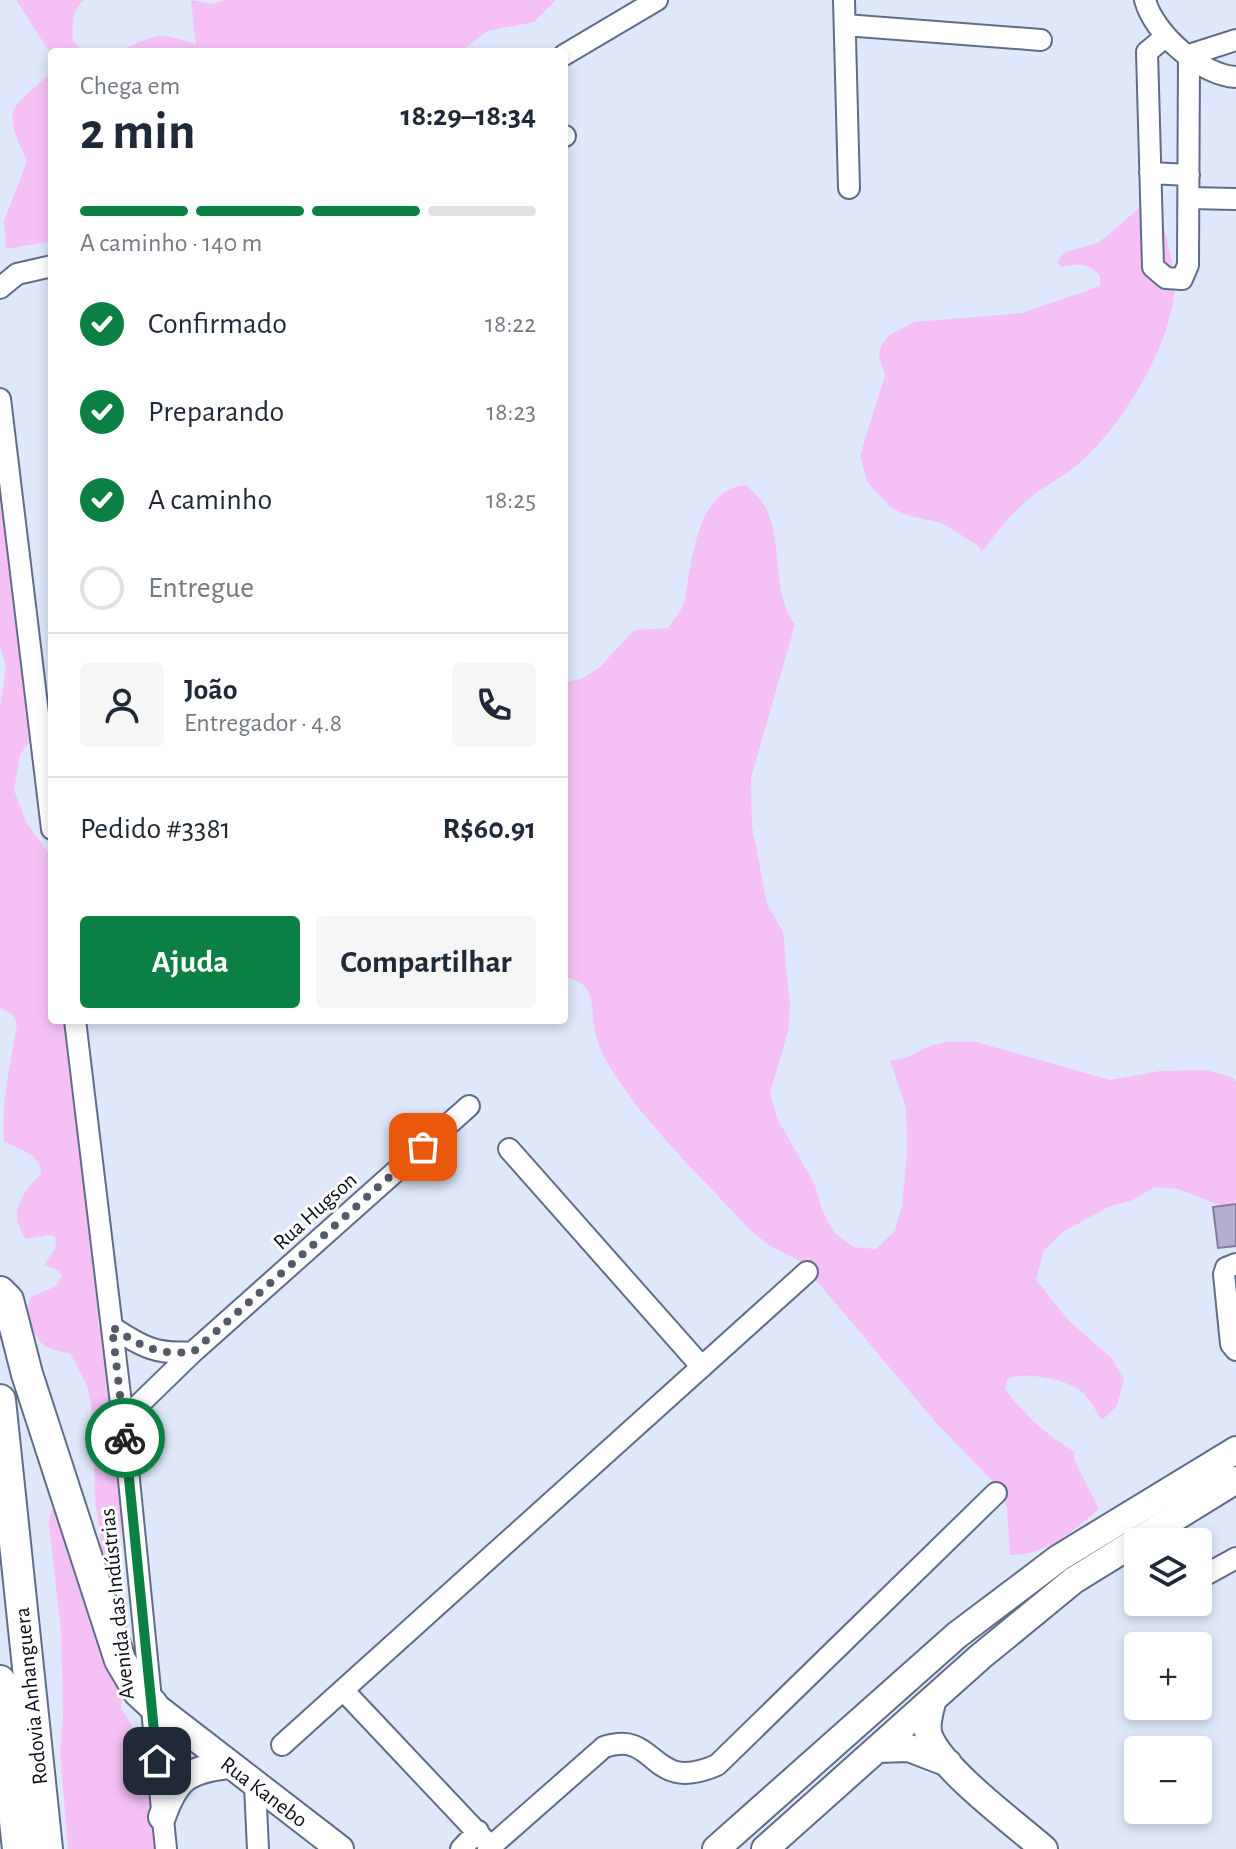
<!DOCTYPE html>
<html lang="pt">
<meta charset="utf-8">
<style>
:root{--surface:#fff;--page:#f6f6f7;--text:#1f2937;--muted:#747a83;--line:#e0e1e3;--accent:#0b8043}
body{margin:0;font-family:"Alegreya Sans",sans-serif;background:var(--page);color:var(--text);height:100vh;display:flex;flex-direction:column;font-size:30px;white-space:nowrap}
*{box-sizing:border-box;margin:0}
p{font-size:26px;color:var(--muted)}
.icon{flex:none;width:44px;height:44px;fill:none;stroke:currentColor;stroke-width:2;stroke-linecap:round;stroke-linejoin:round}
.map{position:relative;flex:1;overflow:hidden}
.drawer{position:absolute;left:48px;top:48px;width:520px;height:976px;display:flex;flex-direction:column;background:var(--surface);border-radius:8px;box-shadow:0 4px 12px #0003}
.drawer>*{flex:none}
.fabs{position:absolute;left:1124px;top:1528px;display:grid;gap:16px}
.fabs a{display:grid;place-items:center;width:88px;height:88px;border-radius:8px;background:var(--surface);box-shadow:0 4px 12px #0003;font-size:40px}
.pin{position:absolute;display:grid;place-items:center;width:68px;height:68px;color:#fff;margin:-34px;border-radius:16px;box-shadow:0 4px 12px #0006}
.courier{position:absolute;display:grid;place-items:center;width:80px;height:80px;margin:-40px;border:6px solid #0b8043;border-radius:50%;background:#fff;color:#222;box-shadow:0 2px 10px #0007}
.overview em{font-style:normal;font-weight:700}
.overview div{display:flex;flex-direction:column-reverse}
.overview{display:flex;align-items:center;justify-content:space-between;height:136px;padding:0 32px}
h1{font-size:52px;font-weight:700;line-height:60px}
.bar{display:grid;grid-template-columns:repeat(4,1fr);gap:12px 8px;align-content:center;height:96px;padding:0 32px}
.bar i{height:10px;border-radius:6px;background:var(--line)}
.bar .on{background:var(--accent)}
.bar p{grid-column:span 4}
.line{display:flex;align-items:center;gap:20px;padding:0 32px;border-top:2px solid var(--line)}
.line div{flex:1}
.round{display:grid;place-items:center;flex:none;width:84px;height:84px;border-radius:8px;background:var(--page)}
ol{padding:0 32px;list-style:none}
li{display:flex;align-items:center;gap:24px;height:88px}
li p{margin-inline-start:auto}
li .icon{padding:8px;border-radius:50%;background:var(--accent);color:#fff;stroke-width:4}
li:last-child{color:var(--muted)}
li i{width:44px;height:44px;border:4px solid var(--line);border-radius:50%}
.action{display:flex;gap:16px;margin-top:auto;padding:16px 32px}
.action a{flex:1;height:92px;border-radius:8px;background:var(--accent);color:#fff;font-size:32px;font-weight:700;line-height:92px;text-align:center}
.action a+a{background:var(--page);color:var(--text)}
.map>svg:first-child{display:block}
.green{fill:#f5c1f4}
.building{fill:#b5aece;stroke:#827b99;stroke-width:2}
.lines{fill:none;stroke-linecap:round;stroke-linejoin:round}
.minor-casing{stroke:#5f6d88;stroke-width:24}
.major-casing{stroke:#5f6d88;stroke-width:30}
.highway-casing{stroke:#5f6d88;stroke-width:34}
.minor{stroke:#fff;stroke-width:20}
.major{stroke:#fff;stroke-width:26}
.highway{stroke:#fff;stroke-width:30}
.done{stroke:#545a67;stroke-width:8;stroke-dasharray:0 14.4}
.route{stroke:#0b8043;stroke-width:10}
.labels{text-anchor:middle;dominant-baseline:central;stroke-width:6;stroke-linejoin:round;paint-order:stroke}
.street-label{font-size:22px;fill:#090e18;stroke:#fff}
</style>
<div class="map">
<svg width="1236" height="1849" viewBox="0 0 1236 1849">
<rect width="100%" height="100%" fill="#dee8fa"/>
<path class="green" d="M16,0H84C71,10 72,26 73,41L84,52H52V56Z
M191,0L212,4L228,0H556L534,22L487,31L460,52H117C156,36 155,29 196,45Z
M52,72V241L6,249L4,221L27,161C0,105 12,108 52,72Z
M1147,182C1159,209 1177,264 1174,294C1169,349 1119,431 1076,466C1065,475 1052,482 1040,490C1017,507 998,530 982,552L977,545L942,523L909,516L891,508L868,483L860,456L885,375L879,356L881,346L889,335L915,322L1022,313L1100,286V276C1088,262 1079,264 1061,267L1057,262L1065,252L1098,243L1138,209Z
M0,440L37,731L20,755L14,790L26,822L52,858V1020H73L100,1293L98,1326L102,1332L123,1433L140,1444C105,1486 136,1519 112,1557L103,1559L95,1498L92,1411L88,1388L70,1353C36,1349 38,1340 26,1311L31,1297L56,1286L62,1276L59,1271L44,1265L56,1247L55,1237L48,1235L26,1239C7,1214 21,1193 41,1174C41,1154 20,1149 4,1142C0,1105 12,1060 17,1023L12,1014L0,1008V708L6,667L0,645Z
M745,485C793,517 764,582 795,625L751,778L752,826L767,904L783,932L790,1005L789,1028L770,1093L777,1118L815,1185L822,1210L834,1232L853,1247L876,1249L895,1231L902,1205L907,1155L906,1108L890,1060C905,1060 912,1055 925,1048C942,1041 958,1041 976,1042L1110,1080L1160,1071L1206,1070L1232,1077L1236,1082V1205L1225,1207L1178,1189L1155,1187L1133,1200L1108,1207L1063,1232L1044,1250L1036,1280L1070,1322L1112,1358L1124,1380L1117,1406L1102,1420C1096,1411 1090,1400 1083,1393C1067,1379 1027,1372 1008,1378L1005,1389C1027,1418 1044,1433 1075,1452L1074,1459L1099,1509C1071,1532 1048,1555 1010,1555L1007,1508L1000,1489L937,1424L800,1261L770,1246L749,1229C706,1181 647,1127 613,1072C605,1060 596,1042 594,1027C591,1002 595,982 564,977V682L581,679L599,668L634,630L668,628C673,620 682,611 684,602C692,564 695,490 745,485Z
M57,1505L121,1683V1709L139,1736L154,1776L161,1849H68L60,1752L63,1717L61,1631L49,1524L51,1511Z"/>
<path class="building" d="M1236,1204V1246L1218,1248L1213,1207Z"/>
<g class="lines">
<defs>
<path id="minor" d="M844,0L849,188
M1145,0C1154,34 1201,75 1236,77
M845,25L1041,40
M1164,38L1147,52L1153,267L1166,278L1182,279L1188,265L1189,55L1236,40
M564,55L657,0
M564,136H565
M1150,173L1189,175
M1189,198L1236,199
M0,288L17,274L52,266
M0,399L52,829
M75,1020L123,1420L166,1849
M509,1149L702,1367
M1236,1264L1226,1268L1224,1274L1231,1344L1236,1350
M112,1327C142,1347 157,1355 193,1352
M123,1420L193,1352L469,1106
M1198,1579L1236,1558
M282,1745L343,1690
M255,1786L258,1849
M461,1849L478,1831
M488,1849L604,1747C659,1729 648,1795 717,1765L996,1493
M493,1849L343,1690L807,1272"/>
<path id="major" d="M933,1699C930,1710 925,1725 929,1736C942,1770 1014,1823 1044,1849
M152,1704L340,1849
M877,1749L909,1748L948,1763
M162,1817C176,1778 187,1770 228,1765
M716,1849L957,1635L1059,1558L1236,1450
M765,1849L980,1657L1074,1580L1236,1480"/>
<path id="highway" d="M0,1292L8,1300L27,1374L120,1660L139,1692L152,1704
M0,1400L47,1849
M0,1681L18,1849"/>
</defs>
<use href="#minor" class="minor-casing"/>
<use href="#major" class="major-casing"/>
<use href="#highway" class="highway-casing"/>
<use href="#minor" class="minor"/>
<use href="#major" class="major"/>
<use href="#highway" class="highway"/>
</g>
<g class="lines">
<path class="done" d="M125,1438L112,1327C142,1347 157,1355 193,1352L423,1147"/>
<path class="route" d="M125,1438L157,1761"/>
</g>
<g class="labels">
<g class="street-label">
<text transform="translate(315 1211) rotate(-42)">Rua Hugson</text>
<text transform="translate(117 1604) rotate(-96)">Avenida das Indústrias</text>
<text transform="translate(31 1696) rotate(-96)">Rodovia Anhanguera</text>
<text transform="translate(264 1792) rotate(37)">Rua Kanebo</text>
</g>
</g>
</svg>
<div class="fabs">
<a><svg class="icon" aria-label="layers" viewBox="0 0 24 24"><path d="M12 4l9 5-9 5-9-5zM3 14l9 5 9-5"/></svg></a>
<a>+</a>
<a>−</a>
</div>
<div class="pin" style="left:423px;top:1147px;background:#ea580c"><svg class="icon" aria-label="bag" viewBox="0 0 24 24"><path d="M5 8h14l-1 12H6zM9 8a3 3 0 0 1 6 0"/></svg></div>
<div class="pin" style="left:157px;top:1761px;background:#1f2937"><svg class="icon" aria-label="home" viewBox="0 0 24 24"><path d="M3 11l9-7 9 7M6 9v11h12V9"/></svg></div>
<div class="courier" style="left:125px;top:1438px"><svg class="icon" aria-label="bike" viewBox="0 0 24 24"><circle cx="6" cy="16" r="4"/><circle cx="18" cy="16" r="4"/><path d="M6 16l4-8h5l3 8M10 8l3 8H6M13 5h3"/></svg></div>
<section class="drawer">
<div class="overview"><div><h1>2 min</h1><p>Chega em</p></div><em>18:29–18:34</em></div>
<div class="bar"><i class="on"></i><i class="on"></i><i class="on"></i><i></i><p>A caminho · 140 m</p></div>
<ol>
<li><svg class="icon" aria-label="check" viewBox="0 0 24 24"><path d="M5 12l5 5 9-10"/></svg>Confirmado<p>18:22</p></li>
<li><svg class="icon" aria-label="check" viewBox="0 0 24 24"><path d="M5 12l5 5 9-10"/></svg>Preparando<p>18:23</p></li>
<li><svg class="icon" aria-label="check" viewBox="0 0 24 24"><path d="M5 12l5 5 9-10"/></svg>A caminho<p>18:25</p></li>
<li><i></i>Entregue</li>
</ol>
<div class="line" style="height:144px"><a class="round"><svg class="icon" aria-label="person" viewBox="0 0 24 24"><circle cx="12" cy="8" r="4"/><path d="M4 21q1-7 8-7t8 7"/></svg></a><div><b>João</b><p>Entregador · 4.8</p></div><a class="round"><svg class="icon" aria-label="phone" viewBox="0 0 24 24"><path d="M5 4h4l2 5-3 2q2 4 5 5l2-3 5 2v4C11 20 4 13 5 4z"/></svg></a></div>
<div class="line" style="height:104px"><div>Pedido #3381</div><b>R$60.91</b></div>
<div class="action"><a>Ajuda</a><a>Compartilhar</a></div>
</section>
</div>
